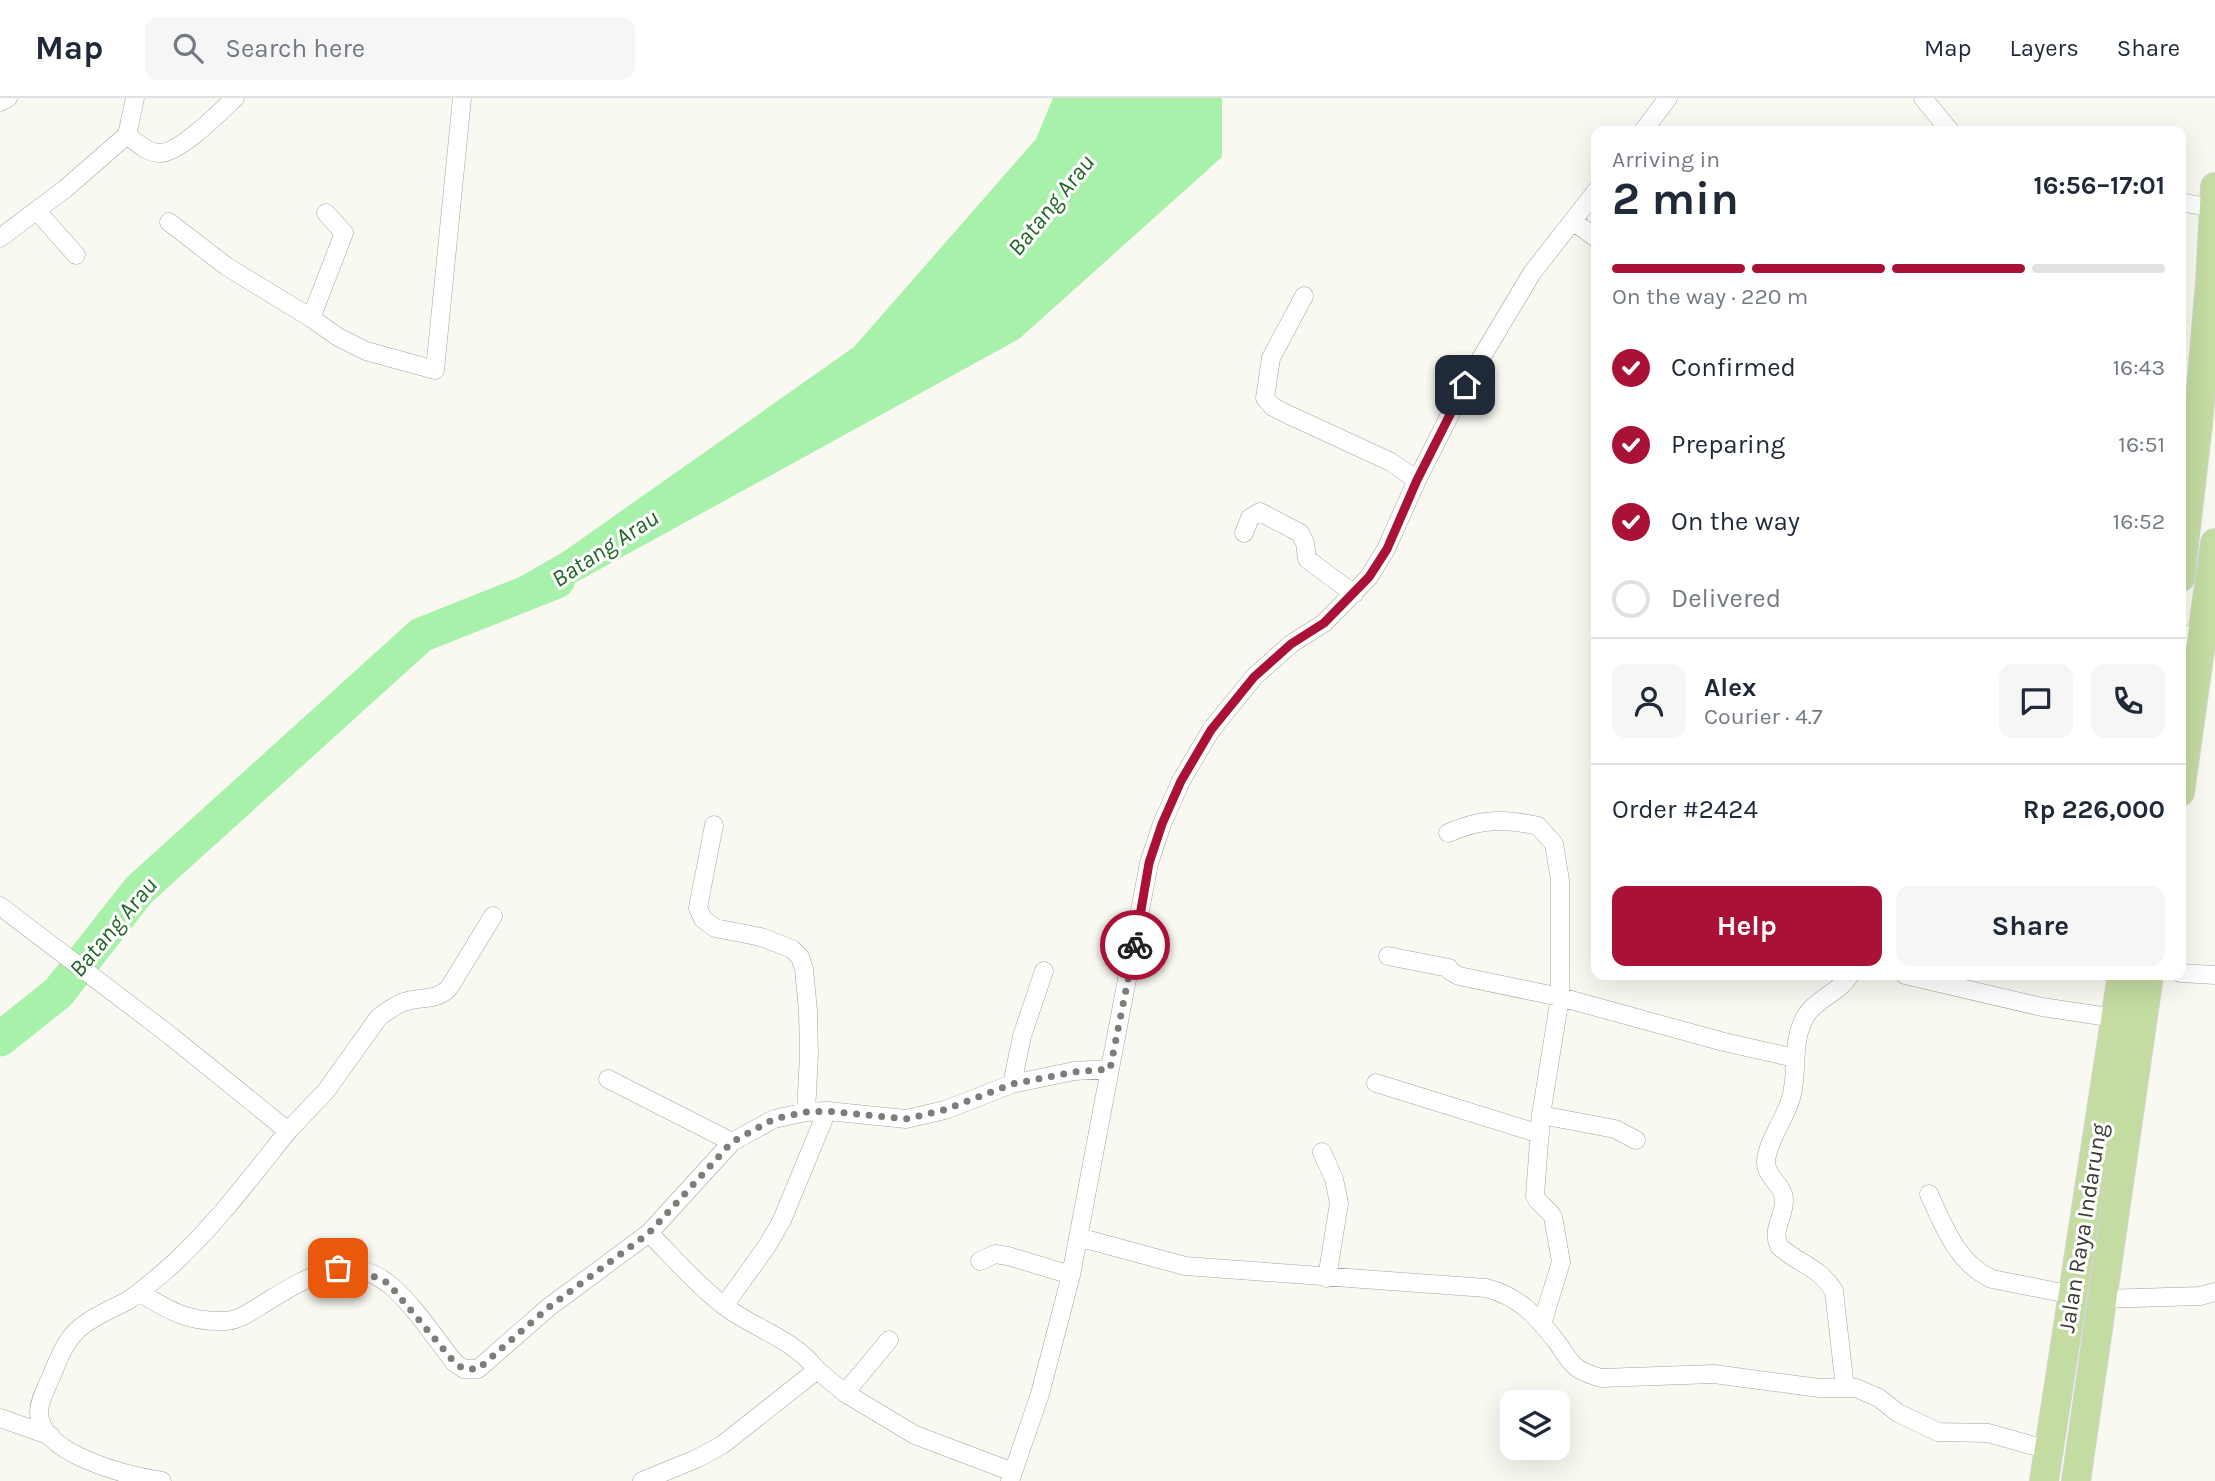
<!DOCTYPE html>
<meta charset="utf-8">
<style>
:root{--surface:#fff;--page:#f6f6f7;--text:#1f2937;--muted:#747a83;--line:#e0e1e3;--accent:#a91136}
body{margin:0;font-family:Karla,sans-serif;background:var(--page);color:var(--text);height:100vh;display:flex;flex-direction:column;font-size:26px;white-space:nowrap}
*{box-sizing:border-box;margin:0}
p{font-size:23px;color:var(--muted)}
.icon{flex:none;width:38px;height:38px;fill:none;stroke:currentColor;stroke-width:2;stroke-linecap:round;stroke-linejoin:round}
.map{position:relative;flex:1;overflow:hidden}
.panel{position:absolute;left:1591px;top:28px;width:595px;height:854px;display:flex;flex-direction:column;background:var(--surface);border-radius:14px;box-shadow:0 7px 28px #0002}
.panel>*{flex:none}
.tools{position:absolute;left:1500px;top:1292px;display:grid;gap:14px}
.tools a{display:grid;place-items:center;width:70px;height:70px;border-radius:14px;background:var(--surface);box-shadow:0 7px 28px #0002;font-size:35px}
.pin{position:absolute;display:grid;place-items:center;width:60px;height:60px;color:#fff;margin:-30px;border-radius:14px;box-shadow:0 4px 10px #0006}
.courier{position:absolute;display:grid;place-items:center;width:70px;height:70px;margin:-35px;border:5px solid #a91136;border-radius:50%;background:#fff;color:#222;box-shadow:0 2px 9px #0007}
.headline em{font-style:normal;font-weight:700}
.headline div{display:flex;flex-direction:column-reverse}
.headline{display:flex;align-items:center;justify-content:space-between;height:119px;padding:0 21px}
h1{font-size:46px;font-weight:700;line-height:52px}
.bar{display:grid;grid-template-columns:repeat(4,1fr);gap:10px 7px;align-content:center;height:84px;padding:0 21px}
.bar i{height:9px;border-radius:5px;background:var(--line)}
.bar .on{background:var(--accent)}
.bar p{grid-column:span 4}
.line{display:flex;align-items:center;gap:18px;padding:0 21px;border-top:2px solid var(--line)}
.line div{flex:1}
.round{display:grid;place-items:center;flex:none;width:74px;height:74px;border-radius:14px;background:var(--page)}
ol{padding:0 21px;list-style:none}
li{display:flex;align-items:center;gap:21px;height:77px}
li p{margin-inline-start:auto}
li .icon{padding:7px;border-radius:50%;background:var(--accent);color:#fff;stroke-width:4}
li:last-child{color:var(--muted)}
li i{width:38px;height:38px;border:4px solid var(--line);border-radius:50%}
.button{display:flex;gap:14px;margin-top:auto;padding:14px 21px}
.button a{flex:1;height:80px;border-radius:14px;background:var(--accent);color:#fff;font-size:28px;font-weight:700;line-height:80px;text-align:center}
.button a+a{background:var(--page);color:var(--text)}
header{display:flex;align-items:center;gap:42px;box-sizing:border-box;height:98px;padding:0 35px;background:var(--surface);border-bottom:2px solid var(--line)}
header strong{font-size:33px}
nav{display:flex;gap:38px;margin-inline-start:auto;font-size:24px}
.search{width:490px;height:63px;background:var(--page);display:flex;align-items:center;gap:18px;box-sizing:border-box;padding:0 24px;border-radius:14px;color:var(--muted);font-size:26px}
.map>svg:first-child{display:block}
.water{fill:#a8f1aa}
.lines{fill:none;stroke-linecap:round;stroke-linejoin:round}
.river{stroke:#a8f1aa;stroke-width:35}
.minor-casing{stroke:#a4a59e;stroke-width:19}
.trunk-casing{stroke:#d4d4d3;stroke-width:30}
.minor{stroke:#fff;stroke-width:18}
.trunk{stroke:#c4dba2;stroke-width:28}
.done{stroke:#7e7e79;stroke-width:7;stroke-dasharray:0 12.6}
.route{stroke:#a91136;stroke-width:9}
.labels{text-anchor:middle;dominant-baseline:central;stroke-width:6;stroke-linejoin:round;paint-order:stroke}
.street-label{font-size:23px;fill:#3b3b38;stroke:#fffffe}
.water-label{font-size:24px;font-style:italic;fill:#1e6526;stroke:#fffffe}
</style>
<header>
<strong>Map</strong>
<div class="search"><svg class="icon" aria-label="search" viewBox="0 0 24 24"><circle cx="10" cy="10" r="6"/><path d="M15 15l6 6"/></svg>Search here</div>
<nav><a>Map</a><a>Layers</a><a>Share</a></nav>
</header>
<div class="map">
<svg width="2215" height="1383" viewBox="0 0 2215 1383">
<rect width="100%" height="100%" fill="#f9f9f2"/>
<path class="water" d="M1053,0H1222V59L1019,241L522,514L506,487L563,454L854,249L1036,41Z"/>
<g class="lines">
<path class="river" d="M0,941L58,895L139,792L421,537L557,483"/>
<defs>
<path id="minor" d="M1923,0L1950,33
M0,4L8,0
M1643,33L1668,0
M127,37C135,43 148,56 160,55C180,55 220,14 235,0
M2180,104L2213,110
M37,113L76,157
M1573,123L1596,140
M169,124L226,168L311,220L338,239L366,253L435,272L462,0
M0,140L65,91L127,37L135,0
M1304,198L1271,260L1265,300L1273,309L1289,317L1391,364L1417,382
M311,220L344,135L326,115
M1244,435L1250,420L1260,414L1300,435L1305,445L1307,461L1354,496
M2180,538L2203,536
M714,727L698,810L703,821L715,830L761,839L792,851L800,859L804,871L808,913L809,957L806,1014
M1448,735C1480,721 1504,720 1538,728L1554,746L1560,782V899L1541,1017L1535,1098C1539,1107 1548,1110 1553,1119L1561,1164L1542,1226
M0,808L172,939L288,1033C252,1078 216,1126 173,1166C158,1179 144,1192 127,1203C112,1211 94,1218 81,1229C66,1240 58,1262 51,1279C47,1289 39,1302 39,1314C39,1357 130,1378 162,1383
M1388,858L1449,870L1450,873L1459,878L1560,899L1724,944L1795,960
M2180,875L2215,877
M1905,877L2042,909L2115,920
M608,981L732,1044
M1376,985L1540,1036
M1012,986L1022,938L1044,873
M1541,1017L1615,1031L1636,1042
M288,1033L326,993L379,919C387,913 395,907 404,904C421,898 435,904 449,890L493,818
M1322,1054L1334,1081L1339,1105L1327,1180
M1929,1096C1944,1129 1957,1165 1992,1181L2073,1197
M649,1135C673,1159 696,1186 723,1207C754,1231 793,1240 817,1272
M1078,1139L1185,1168L1486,1190C1519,1198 1539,1220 1559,1247C1564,1254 1569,1264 1576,1269C1583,1275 1592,1277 1601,1280L1714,1276L1819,1290H1856L1879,1300L1898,1315L1938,1334L1988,1335L2049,1352
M980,1163L995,1156L1008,1158L1071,1177
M140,1195C170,1213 188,1224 224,1223C238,1223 252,1213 263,1206C301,1183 347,1151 390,1187C415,1208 434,1239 455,1265L464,1271H478L549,1209L649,1135L732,1044L774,1021L806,1014L827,1013L906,1021L945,1012L1012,986L1074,973L1110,971
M2101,1201L2200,1198L2215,1194
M724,1208L767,1148L782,1122L827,1013
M1845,1290L1834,1193C1819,1168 1798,1166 1779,1148C1771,1130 1785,1119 1784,1101C1783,1086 1766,1080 1766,1064C1766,1046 1786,1019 1791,1000C1799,972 1790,942 1807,916C1818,900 1840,894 1850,877
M845,1295L889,1242
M0,1320L51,1338
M642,1383L696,1361L722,1347L817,1272L845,1295L915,1337L1013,1374
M1010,1383L1040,1296L1071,1177L1149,765L1162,726L1181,683L1211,632L1254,579L1291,546L1324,525L1369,479L1386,451L1417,382L1465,287L1532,175L1596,93"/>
<path id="trunk" d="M2180,480L2198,327L2210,185L2215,89
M2180,694L2215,445
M2044,1383L2122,877
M2076,1383L2149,877"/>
</defs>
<use href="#minor" class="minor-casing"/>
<use href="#trunk" class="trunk-casing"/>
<use href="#minor" class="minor"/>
<use href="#trunk" class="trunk"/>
</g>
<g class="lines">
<path class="done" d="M338,1170L362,1173L388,1185L455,1265L464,1271H478L549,1209L649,1135L732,1044L774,1021L806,1014L827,1013L906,1021L944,1012L1012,986L1074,974L1110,971L1135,847"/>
<path class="route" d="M1135,847L1149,765L1162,726L1181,683L1211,632L1254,579L1291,546L1324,525L1369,479L1387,451L1417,382L1465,287"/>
</g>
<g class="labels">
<g class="street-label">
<text transform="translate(2083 1130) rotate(-81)">Jalan Raya Indarung</text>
</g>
<g class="water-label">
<text transform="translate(1051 107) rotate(-51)">Batang Arau</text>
<text transform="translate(605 450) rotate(-33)">Batang Arau</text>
<text transform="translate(113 829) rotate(-50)">Batang Arau</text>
</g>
</g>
</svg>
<div class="tools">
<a><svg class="icon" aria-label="layers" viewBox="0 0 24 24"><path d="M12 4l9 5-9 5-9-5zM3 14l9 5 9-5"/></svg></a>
</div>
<div class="pin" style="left:338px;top:1170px;background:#ea580c"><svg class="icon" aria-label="bag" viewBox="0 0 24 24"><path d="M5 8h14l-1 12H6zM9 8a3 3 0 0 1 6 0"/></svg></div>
<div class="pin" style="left:1465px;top:287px;background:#1f2937"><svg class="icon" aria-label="home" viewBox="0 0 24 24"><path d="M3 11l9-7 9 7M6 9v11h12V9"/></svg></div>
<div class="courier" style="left:1135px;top:847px"><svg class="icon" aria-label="bike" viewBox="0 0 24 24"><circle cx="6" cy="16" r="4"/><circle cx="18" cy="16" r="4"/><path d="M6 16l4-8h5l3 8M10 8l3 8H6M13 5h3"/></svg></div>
<section class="panel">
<div class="headline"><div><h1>2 min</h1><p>Arriving in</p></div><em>16:56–17:01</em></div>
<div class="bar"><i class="on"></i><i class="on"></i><i class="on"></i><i></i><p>On the way · 220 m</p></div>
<ol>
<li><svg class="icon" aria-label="check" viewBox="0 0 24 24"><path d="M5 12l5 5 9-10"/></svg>Confirmed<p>16:43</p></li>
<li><svg class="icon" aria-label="check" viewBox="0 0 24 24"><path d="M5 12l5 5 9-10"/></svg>Preparing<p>16:51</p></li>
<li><svg class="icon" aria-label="check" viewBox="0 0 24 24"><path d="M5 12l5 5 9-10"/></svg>On the way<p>16:52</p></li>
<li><i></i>Delivered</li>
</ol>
<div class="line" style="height:126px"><a class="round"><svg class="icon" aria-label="person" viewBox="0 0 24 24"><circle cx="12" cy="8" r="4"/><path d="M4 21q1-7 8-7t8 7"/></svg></a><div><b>Alex</b><p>Courier · 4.7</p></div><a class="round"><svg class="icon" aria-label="chat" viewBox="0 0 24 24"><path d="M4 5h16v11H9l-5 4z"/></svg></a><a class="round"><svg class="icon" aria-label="phone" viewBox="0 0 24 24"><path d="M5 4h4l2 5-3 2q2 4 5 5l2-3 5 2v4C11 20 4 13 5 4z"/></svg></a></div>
<div class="line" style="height:91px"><div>Order #2424</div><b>Rp 226,000</b></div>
<div class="button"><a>Help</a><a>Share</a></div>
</section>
</div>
